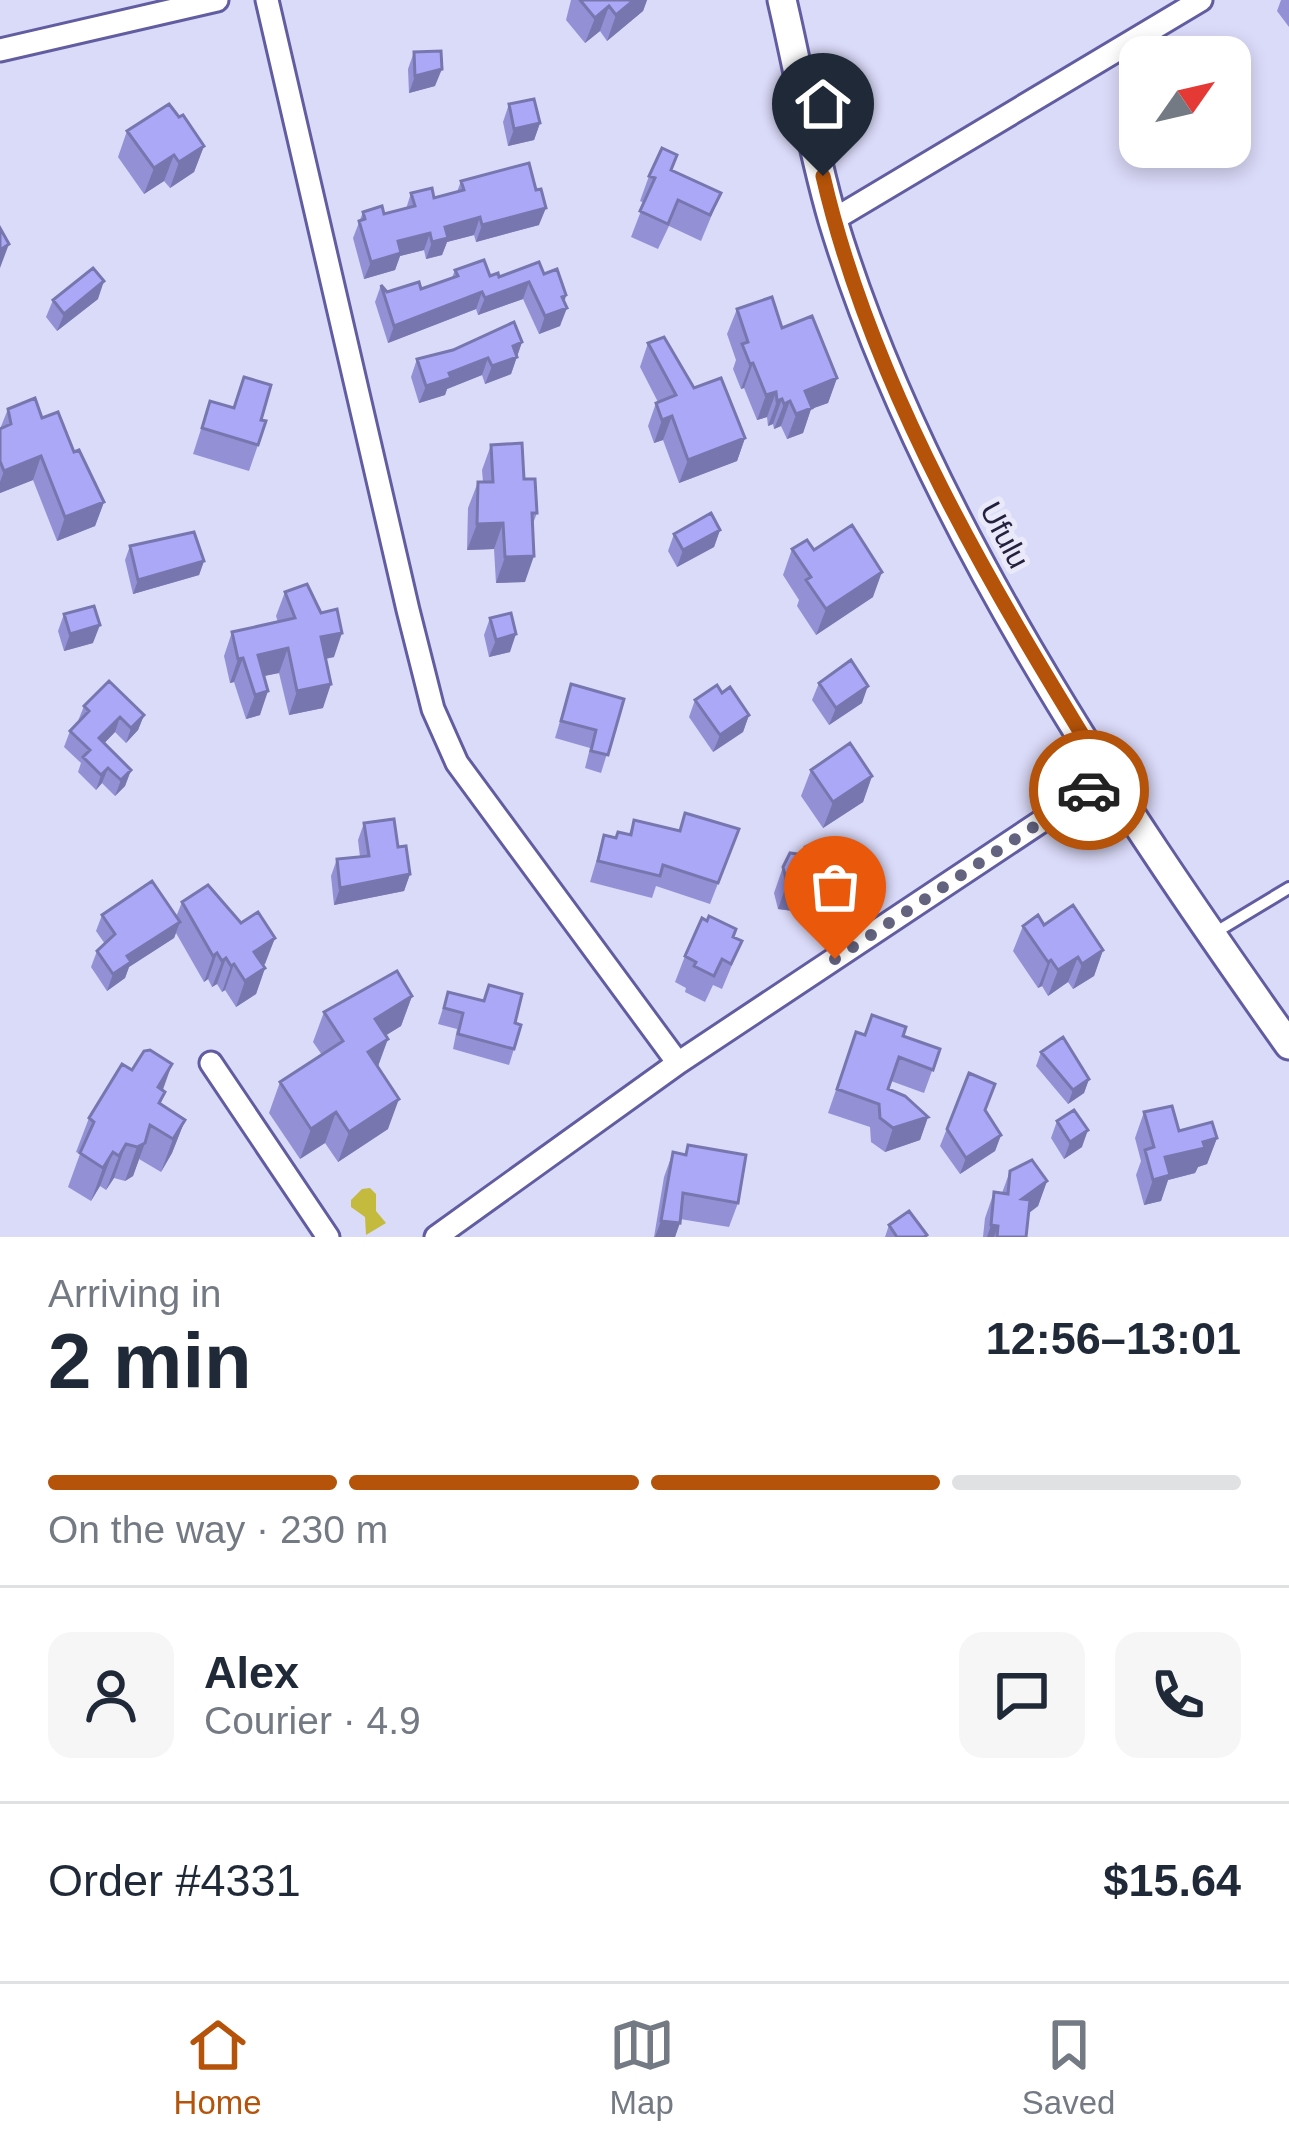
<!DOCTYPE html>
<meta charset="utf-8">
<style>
:root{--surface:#fff;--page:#f6f6f7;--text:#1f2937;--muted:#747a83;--line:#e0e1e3;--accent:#b45309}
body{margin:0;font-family:Helvetica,sans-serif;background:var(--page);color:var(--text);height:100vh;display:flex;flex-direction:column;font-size:45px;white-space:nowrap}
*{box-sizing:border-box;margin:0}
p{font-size:39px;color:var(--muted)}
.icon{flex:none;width:66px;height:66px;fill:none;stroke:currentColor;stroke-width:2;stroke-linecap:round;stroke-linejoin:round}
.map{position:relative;height:1237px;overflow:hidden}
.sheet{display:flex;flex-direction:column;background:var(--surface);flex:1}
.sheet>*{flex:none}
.needle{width:78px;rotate:56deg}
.controls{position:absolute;left:1119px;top:36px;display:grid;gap:24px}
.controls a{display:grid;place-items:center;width:132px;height:132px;border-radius:24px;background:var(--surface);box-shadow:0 6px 18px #0003;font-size:60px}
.pin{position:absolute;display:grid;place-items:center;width:102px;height:102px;color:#fff;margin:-123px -51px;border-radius:50% 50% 50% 0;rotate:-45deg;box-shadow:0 0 12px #0007}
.pin .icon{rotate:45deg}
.courier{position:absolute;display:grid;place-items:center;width:120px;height:120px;margin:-60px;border:9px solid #b45309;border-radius:50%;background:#fff;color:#222;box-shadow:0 3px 15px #0007}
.head em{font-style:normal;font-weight:700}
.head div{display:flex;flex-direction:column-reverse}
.head{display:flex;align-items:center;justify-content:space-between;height:204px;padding:0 48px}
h1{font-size:78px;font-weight:700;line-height:90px}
.bar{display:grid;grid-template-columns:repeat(4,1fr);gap:18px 12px;align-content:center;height:144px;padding:0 48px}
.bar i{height:15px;border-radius:9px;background:var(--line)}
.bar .selected{background:var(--accent)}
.bar p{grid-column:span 4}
.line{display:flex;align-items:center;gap:30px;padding:0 48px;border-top:3px solid var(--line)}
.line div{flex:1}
.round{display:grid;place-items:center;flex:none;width:126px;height:126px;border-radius:24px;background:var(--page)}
.menu{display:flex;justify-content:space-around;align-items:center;height:168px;border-top:3px solid var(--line);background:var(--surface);font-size:33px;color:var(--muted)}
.menu a{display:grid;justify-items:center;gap:6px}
.menu .selected{color:var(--accent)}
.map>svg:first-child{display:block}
.water{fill:#c4bb3e}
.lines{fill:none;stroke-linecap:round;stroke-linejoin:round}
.service-casing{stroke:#625da0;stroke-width:16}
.minor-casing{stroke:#625da0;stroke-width:27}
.tertiary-casing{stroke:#625da0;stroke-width:33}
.service{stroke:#fff;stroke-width:10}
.minor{stroke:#fff;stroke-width:21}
.tertiary{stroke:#fff;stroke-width:27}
.wall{fill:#9490d5}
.shaded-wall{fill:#7876ae}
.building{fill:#aca8f8;stroke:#7876ae;stroke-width:3}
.done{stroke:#63627f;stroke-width:12;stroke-dasharray:0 21.6}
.route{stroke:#b45309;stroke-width:15}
.labels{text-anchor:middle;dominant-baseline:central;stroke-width:10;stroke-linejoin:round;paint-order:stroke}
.street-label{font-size:30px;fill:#23213d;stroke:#e9e9f9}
</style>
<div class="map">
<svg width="1289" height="1237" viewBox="0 0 1289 1237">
<rect width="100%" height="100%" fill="#dadaf9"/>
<path class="water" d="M370,1188L376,1194V1211L386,1223L366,1235L365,1217L351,1207V1200L362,1189Z"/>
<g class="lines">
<defs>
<path id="service" d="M1216,932L1289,888"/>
<path id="minor" d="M267,0L408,610L433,709L457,763L678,1063
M0,50L217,0
M833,220L1201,0
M211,1063L328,1237
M436,1237L678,1063L1108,777"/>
<path id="tertiary" d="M782,0C799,73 812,149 833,221C922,513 1114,798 1289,1045"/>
</defs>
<use href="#service" class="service-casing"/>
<use href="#minor" class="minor-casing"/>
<use href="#tertiary" class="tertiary-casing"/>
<use href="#service" class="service"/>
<use href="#minor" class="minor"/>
<use href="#tertiary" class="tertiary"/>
</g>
<path class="wall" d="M571,0H647L643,11L607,41L600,31L585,43L566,20Z
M1281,0H1289V27L1277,11Z
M414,52L435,86L409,93L408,69Z
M509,104L540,123L534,140L508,146L503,122Z
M179,117L204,146L194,172L170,188L164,181L144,194L118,157L127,131Z
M677,155L672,170L721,193L701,241L669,226L658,249L631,237L644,203L640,201L649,176Z
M461,181L539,225L476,242L474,235L447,242L442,255L426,259L424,250L400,256L395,270L364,279L353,238L363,212L384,214L406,209L411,193L434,198L457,192Z
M455,270L499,277L544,274L566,295L560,326L539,334L523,299L478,315L476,309L388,343L375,302L381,285L387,292L421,289L452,278Z
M98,299L57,331L46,317L53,300Z
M737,309L782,328L837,378L828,403L811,409L803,433L787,439L781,426L774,429L773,424L768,426L767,417L757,420L744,388L741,389L733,369L736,360L727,334Z
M522,342L511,374L485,384L482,375L447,389L445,395L419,403L411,377L417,359Z
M648,343L745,438L737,461L679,483L663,440L654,443L648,426L656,403L658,402L640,367Z
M244,377L261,420L258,445L249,471L193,454L210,401L233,408Z
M8,409L74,452L104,502L95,526L57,541L33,480L0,493V429Z
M491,445L524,479L537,513L532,526L525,582L496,583L494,549L467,550L468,508L478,482H483L482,470Z
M720,530L714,547L677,567L668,551L674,534Z
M130,546L204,561L199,575L133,594L125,560Z
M792,549L814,550L873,597L816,635L797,606L799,600L783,575Z
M285,592L334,657L326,659L323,708L289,715L279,673L264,676L260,715L246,719L234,682L230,683L224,656L232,632L278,622L276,616Z
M64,614L93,643L64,651L58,631Z
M490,618L510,652L489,657L484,635Z
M819,683L862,703L829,725L812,700Z
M571,684L624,699L601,773L585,768L590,748L555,738Z
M695,700L749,715L743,732L713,752L689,717Z
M84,706L144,715L138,730L126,743L115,732L104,743L131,770L125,786L115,796L102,783L96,790L78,772L81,763L64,747L70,731L78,721Z
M811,770L872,776L863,802L823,828L801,796Z
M685,813L739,829L710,904L656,886L652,898L590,882L604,835L616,838L629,834L634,820L679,831Z
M364,823L398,847L410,874L404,891L334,905L331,876L337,859L360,857L358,840Z
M805,847L824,915L778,909L774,893L783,867L802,854Z
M182,902L241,923L275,938L263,965L265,968L256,994L236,1007L225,990L222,992L217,984L212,987L208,979L204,982L176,933L174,938L129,967L125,978L107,991L91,967L97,951L105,944L96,931L102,915L176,917Z
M1044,925L1103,950L1094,976L1073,989L1068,982L1048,996L1042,986L1038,988L1013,951L1023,926Z
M734,937L742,941L722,989L713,985L705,1002L685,992L686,988L675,982L685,956Z
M489,985L515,1023L514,1049L509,1065L453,1049L457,1029L438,1024L448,992L483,1001Z
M412,996L401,1026L386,1035L378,1067L388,1129L338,1162L325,1143L300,1159L269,1113L280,1082L322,1055L313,1042L324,1012Z
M856,1032L865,1035L903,1036L940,1049L924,1093L891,1081L888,1089L928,1117L920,1140L885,1152L871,1142L870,1127L828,1113Z
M1041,1052L1089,1079L1084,1093L1068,1104L1036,1066Z
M969,1073L985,1110L1001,1135L995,1151L960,1174L940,1146Z
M163,1090L161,1104L185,1120L172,1153L161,1172L139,1159L133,1176L125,1181L114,1178L106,1190L100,1186L91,1201L68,1187L80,1154L76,1152L89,1118Z
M1144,1112L1179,1131L1217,1138L1207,1164L1198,1167L1195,1173L1168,1180L1161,1201L1144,1205L1136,1175L1141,1161L1135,1138Z
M1057,1121L1082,1147L1064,1159L1051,1138Z
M688,1145L738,1203L729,1227L680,1219L675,1237H654L664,1177L673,1152L685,1154Z
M1010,1171L1047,1181L1038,1206L1029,1213L1026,1237H983L985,1218L994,1192L1002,1193Z
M889,1225L926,1237H885Z"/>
<path class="shaded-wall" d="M634,0H647L643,11L607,41L616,15Z
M609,6L600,31L585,43L595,18Z
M442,69L435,86L409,93L415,76Z
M540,123L534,140L508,146L514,129Z
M204,146L194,172L170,188L179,162Z
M174,155L164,181L144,194L154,168Z
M546,208L539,225L476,242L482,225Z
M480,217L474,235L447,242L442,255L426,259L432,242L445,227Z
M430,233L424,250L400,256L395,270L364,279L371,262L398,241Z
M9,244L0,268V269V250Z
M104,281L98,299L57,331L64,314Z
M529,282L523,299L478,315L485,298Z
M482,292L476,309L388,343L394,326Z
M566,295L561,311L567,308L560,326L539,334L545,316L562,297Z
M522,342L511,374L485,384L492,366L513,346Z
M488,358L482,375L447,389L445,395L419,403L426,386L449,373Z
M753,363L744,388L741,389L750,364Z
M837,378L828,403L811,409L803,433L787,439L805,391Z
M776,392L767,417L757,420L766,395Z
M782,399L773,424L768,426L777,401Z
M790,401L781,426L774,429L784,404Z
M672,416L663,440L654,443L662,420Z
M745,438L737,461L679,483L688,460Z
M41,456L33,480L0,493V482L4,471Z
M104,502L95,526L57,541L65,517Z
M503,523L494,549L467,550L477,524Z
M720,530L714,547L677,567L683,550Z
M534,556L525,582L496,583L505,557Z
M204,561L199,575L133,594L138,580Z
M882,572L873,597L816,635L826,609Z
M100,625L93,643L64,651L70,634Z
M342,633L334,657L312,661L321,637Z
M516,634L510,652L489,657L496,640Z
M288,648L279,673L249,679L258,655Z
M243,658L234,682L230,683L238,659Z
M331,684L323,708L289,715L297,691Z
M868,686L862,703L829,725L836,708Z
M268,691L260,715L246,719L255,695Z
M144,715L138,730L126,743L131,728Z
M749,715L743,732L713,752L720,735Z
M120,717L115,732L94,754L99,738Z
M108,768L102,783L96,790L101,775Z
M131,770L125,786L115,796L121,780Z
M872,776L863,802L823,828L833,802Z
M410,874L404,891L334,905L340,888Z
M787,883L833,889L824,915L778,909Z
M180,922L174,938L129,967L125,978L107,991L113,974L127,956Z
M275,938L265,964L245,977L254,952Z
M1103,950L1094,976L1073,989L1082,964Z
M217,953L208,979L204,982L213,956Z
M1078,957L1068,982L1048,996L1058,970Z
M226,958L217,984L212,987L222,961Z
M1051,960L1042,986L1038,988L1048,962Z
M234,964L225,990L222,992L231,966Z
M265,968L256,994L236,1007L245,981Z
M412,996L401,1026L364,1049L375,1019Z
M388,1039L377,1069L368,1052Z
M172,1064L160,1098L158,1087Z
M1089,1079L1084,1093L1068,1104L1073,1090Z
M399,1099L388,1129L338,1162L349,1132Z
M336,1112L325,1143L300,1159L311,1129Z
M928,1117L920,1140L885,1152L893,1128Z
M185,1120L172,1153L161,1172L173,1139Z
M1088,1130L1082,1147L1064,1159L1070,1142Z
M1001,1135L995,1151L960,1174L966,1158Z
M1217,1138L1207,1164L1198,1167L1195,1173L1168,1180L1161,1201L1144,1205L1153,1180L1165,1157Z
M145,1143L133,1176L125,1181L137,1147Z
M126,1144L114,1178L106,1190L119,1156Z
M113,1152L100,1186L91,1201L103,1168Z
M1047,1181L1038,1206L1013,1225L1022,1199Z
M661,1221L680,1223L675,1237H655Z
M991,1225L998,1226L994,1237H987Z"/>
<path class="building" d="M580,0H634L616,15L609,6L595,18Z
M441,51L442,69L415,76L414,52Z
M534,99L540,123L514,129L509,104Z
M169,104L179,117L183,115L204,146L179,162L174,155L154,168L127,131Z
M662,148L677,155L671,170L721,193L710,215L678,200L668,224L640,211L655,178L649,176Z
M529,163L536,190L541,189L546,208L482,225L480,217L445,227L448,238L432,242L430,233L398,241L401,253L371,262L359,221L365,219L363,212L382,206L384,214L415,206L411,193L432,188L434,198L464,190L461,181Z
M0,228L9,244L0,250Z
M484,260L490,276L498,273L499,277L539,262L544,274L557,269L566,295L562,297L567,308L545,316L529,282L485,298L482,292L394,326L381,285L387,292L419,282L421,289L458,276L455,270Z
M93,268L104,281L64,314L53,300Z
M772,297L782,328L812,316L837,378L805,391L812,408L796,414L790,401L784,404L782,399L777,401L776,392L766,395L753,363L750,364L742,344L748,342L737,309Z
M514,322L522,342L513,346L517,357L492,366L488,358L449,373L451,378L426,386L417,359L453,350Z
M664,337L694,388L721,378L745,438L688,460L672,416L662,420L656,403L676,395L648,343Z
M244,377L271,385L261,420L266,421L258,445L202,428L210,401L234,408Z
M35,398L42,418L58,412L74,452L79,450L104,502L65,517L41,456L4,471L0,461V429L11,424L8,409Z
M522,443L524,479H535L537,513H532L534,556L505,557L503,523L477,524L478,482H493L491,445Z
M711,513L720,530L683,550L674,534Z
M852,525L882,572L826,609L806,580L811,577L792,549L807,540L814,550Z
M194,532L204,561L138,580L130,546Z
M307,584L321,613L337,609L342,633L321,637L331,684L297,691L288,648L258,655L268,691L255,695L243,658L238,659L232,632L295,618L285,592Z
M94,606L100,625L70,634L64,614Z
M511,613L516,634L496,640L490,618Z
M851,660L868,686L836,708L819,683Z
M109,681L144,715L131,728L120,717L99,738L131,770L121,780L108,768L101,775L83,757L90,750L70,731L89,711L84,706Z
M571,684L624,699L608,755L591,751L596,730L561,721Z
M717,685L722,693L730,687L749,715L720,735L695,700Z
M850,743L872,776L833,802L811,770Z
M685,813L739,829L718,883L663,865L660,876L598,861L604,835L616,838L618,832L631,835L634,820L680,831Z
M394,819L398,847L406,846L410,874L340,888L337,859L369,856L364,823Z
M816,842L839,845L833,889L787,883L783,867L790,853L804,855L805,847Z
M152,881L180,922L127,956L131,962L113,974L97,951L115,934L102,915Z
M208,885L241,923L258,912L275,938L254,952L265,968L245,981L234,964L231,966L226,958L222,961L217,953L213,956L182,902Z
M1073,905L1103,950L1082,964L1078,957L1058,970L1051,960L1048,962L1023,926L1038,915L1044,925Z
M709,916L736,929L733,937L742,941L731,964L722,959L714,976L694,966L696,962L685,956L702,918L707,921Z
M397,971L412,996L375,1019L388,1039L368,1052L399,1099L349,1132L336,1112L311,1129L280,1082L343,1041L324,1012Z
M489,985L522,994L515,1023L521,1025L514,1049L458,1034L463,1013L444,1008L448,992L484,1001Z
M872,1015L906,1027L903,1036L940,1049L933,1070L899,1057L888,1089L905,1096L928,1117L893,1128L880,1118L879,1104L837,1089L856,1032L865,1035Z
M1063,1037L1089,1079L1073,1090L1041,1052Z
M150,1050L172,1064L158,1087L165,1092L159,1103L185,1120L173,1139L150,1125L145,1143L137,1147L126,1144L119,1156L113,1152L103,1168L80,1153L94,1122L89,1118L122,1064L132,1070L144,1051Z
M969,1073L995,1084L985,1110L1001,1135L966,1158L947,1129Z
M1172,1106L1179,1131L1212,1122L1217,1138L1203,1142L1205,1148L1165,1157L1170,1175L1153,1180L1145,1150L1154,1147L1144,1112Z
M1074,1110L1088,1130L1070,1142L1057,1121Z
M688,1145L746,1155L738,1203L683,1193L680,1223L661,1221L673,1152L686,1155Z
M1032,1160L1047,1181L1022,1199L1030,1200L1026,1237H997L998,1226L991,1225L994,1192L1008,1194L1010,1171Z
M909,1211L927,1235L924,1237H897L889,1225Z"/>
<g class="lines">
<path class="done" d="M835,959L1089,790"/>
<path class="route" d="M823,176C873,392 993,590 1108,777L1089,790"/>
</g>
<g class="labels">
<g class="street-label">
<text transform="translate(1005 535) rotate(62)">Ufulu</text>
</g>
</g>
</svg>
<div class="controls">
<a><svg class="needle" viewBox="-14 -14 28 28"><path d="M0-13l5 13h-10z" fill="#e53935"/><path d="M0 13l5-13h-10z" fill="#747a83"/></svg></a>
</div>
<div class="pin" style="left:835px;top:959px;background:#ea580c"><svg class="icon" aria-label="bag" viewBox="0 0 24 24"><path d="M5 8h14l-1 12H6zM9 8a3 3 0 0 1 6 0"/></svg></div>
<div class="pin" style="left:823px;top:176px;background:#1f2937"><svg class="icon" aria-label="home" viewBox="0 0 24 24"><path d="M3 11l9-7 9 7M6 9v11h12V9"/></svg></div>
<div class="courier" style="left:1089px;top:790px"><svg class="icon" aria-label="car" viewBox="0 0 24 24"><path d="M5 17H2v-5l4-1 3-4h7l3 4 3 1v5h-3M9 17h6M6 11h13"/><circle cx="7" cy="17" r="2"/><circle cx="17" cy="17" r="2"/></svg></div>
</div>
<section class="sheet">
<div class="head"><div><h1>2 min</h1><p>Arriving in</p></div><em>12:56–13:01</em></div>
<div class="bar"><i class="selected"></i><i class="selected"></i><i class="selected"></i><i></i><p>On the way · 230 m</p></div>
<div class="line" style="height:216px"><a class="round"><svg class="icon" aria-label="person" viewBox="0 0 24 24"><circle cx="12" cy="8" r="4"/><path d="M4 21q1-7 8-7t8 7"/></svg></a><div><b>Alex</b><p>Courier · 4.9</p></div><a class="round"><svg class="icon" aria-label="chat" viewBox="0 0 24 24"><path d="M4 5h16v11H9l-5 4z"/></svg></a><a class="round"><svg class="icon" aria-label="phone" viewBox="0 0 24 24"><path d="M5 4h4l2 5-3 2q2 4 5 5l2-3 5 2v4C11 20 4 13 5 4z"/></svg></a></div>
<div class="line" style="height:156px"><div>Order #4331</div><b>$15.64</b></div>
</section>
<nav class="menu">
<a class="selected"><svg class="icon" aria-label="home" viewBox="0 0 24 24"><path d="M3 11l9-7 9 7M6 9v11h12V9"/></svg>Home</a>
<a><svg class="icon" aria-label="map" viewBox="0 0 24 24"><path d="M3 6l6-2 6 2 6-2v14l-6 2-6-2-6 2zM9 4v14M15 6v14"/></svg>Map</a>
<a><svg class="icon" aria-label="saved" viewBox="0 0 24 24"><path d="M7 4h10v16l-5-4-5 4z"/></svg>Saved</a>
</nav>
